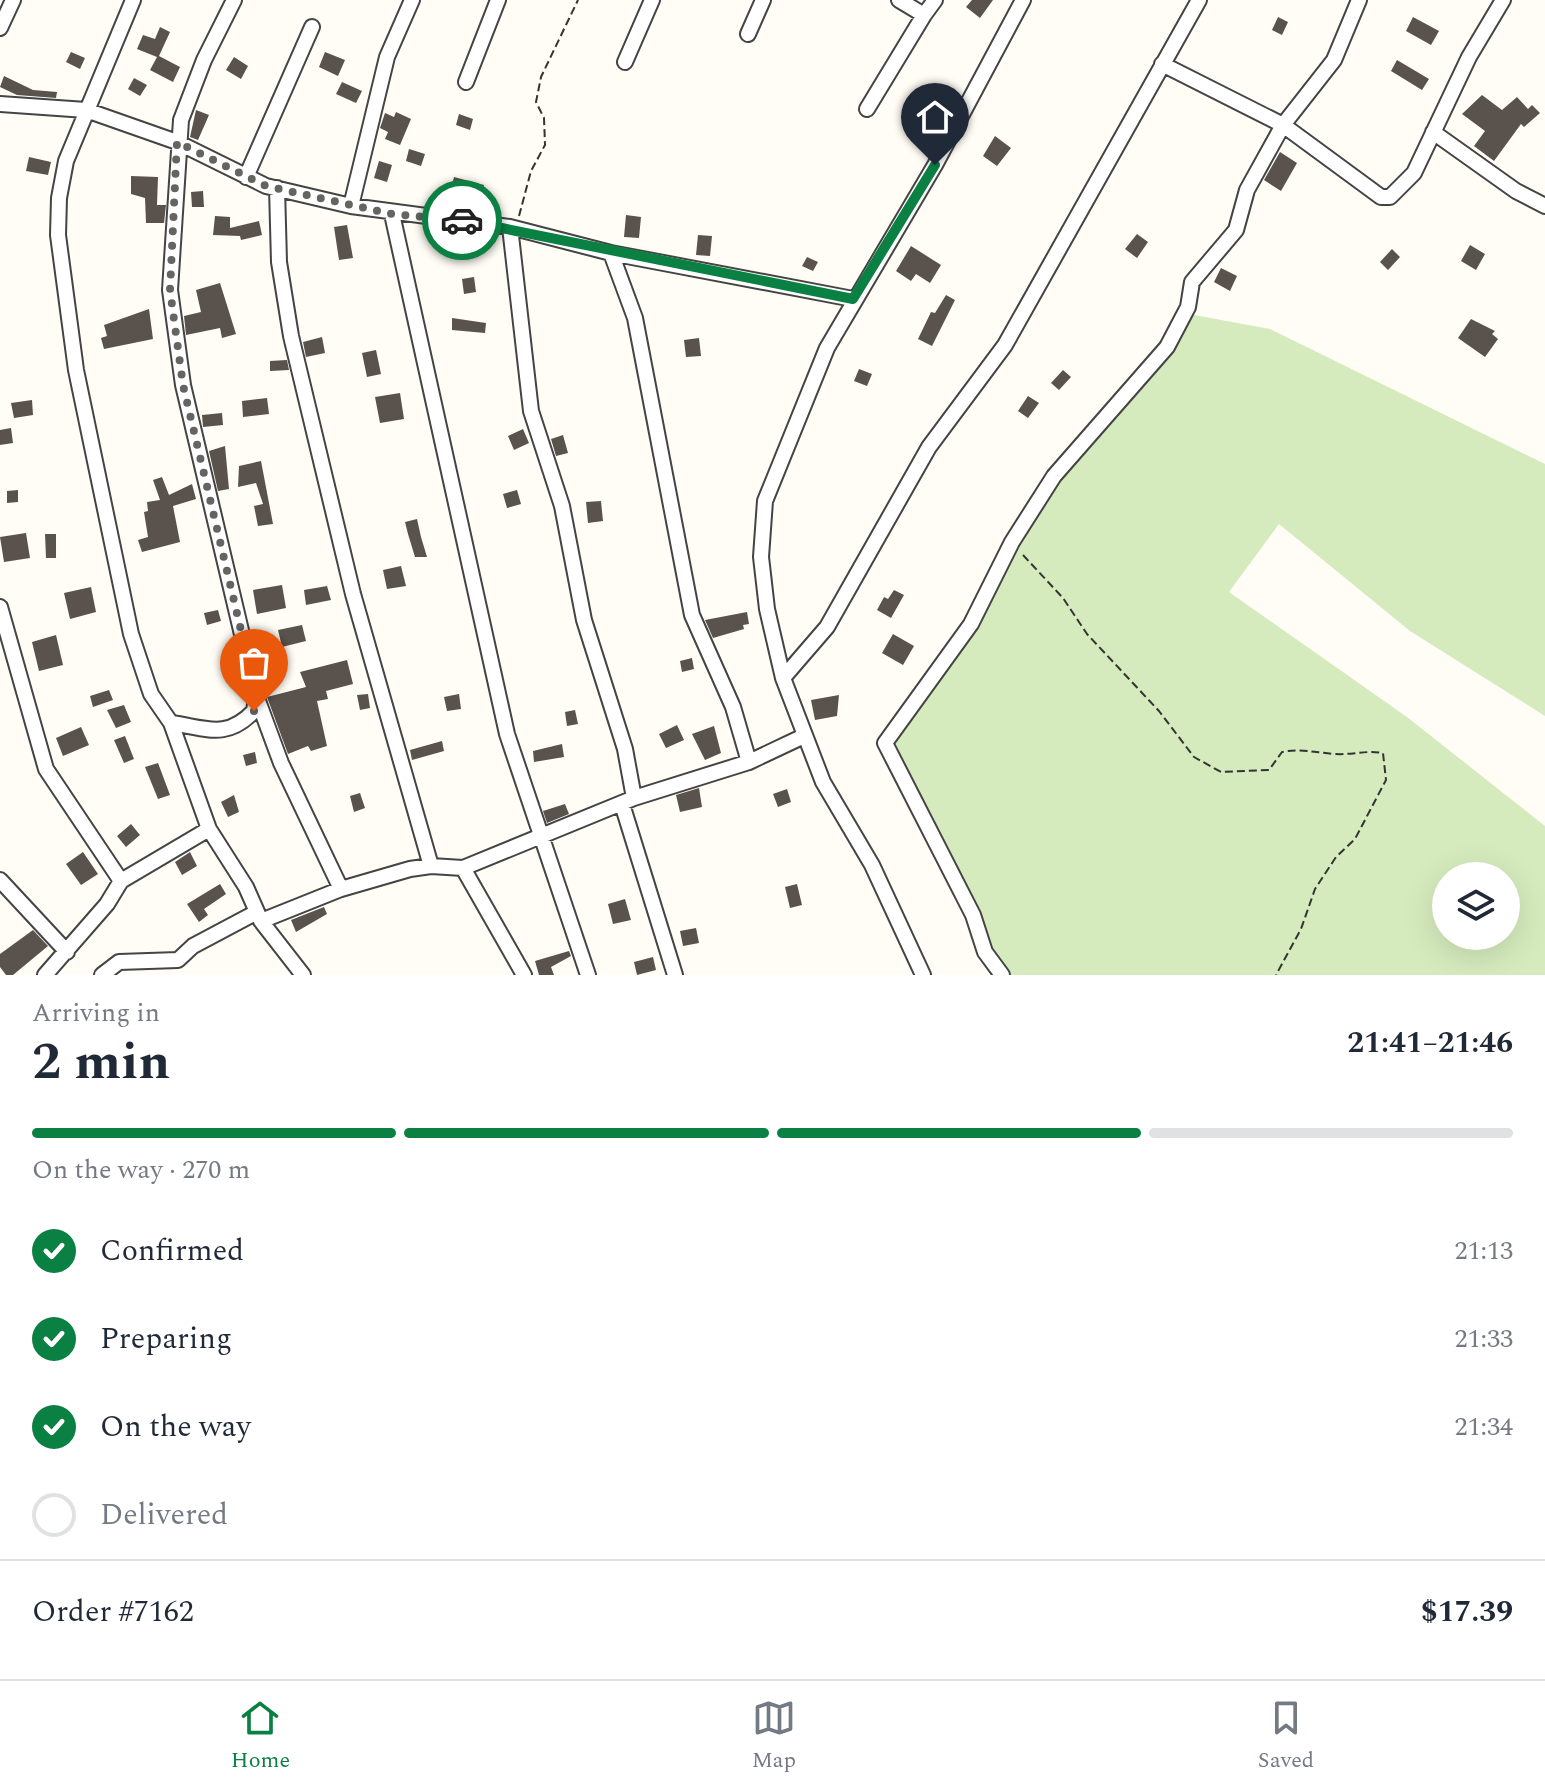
<!DOCTYPE html>
<meta charset="utf-8">
<style>
:root{--surface:#fff;--page:#f2f2f3;--text:#1f2937;--muted:#747a83;--line:#e0e1e3;--accent:#0b8043}
body{margin:0;font-family:Spectral,serif;background:var(--page);color:var(--text);height:100vh;display:flex;flex-direction:column;font-size:30px;white-space:nowrap}
*{box-sizing:border-box;margin:0}
p{font-size:26px;color:var(--muted)}
.icon{flex:none;width:44px;height:44px;fill:none;stroke:currentColor;stroke-width:2;stroke-linecap:round;stroke-linejoin:round}
.map{position:relative;height:975px;overflow:hidden}
.panel{display:flex;flex-direction:column;background:var(--surface);flex:1}
.panel>*{flex:none}
.fabs{position:absolute;left:1432px;top:862px;display:grid;gap:16px}
.fabs a{display:grid;place-items:center;width:88px;height:88px;border-radius:50%;background:var(--surface);box-shadow:0 8px 32px #0002;font-size:40px}
.pin{position:absolute;display:grid;place-items:center;width:68px;height:68px;color:#fff;margin:-82px -34px;border-radius:50% 50% 50% 0;rotate:-45deg;box-shadow:0 0 8px #0007}
.pin .icon{rotate:45deg}
.courier{position:absolute;display:grid;place-items:center;width:80px;height:80px;margin:-40px;border:6px solid #0b8043;border-radius:50%;background:#fff;color:#222;box-shadow:0 2px 10px #0007}
.overview em{font-style:normal;font-weight:700}
.overview div{display:flex;flex-direction:column-reverse}
.overview{display:flex;align-items:center;justify-content:space-between;height:136px;padding:0 32px}
h1{font-size:52px;font-weight:700;line-height:60px}
.bar{display:grid;grid-template-columns:repeat(4,1fr);gap:12px 8px;align-content:center;height:96px;padding:0 32px}
.bar i{height:10px;border-radius:6px;background:var(--line)}
.bar .active{background:var(--accent)}
.bar p{grid-column:span 4}
.line{display:flex;align-items:center;gap:20px;padding:0 32px;border-top:2px solid var(--line)}
.line div{flex:1}
ol{padding:0 32px;list-style:none}
li{display:flex;align-items:center;gap:24px;height:88px}
li p{margin-inline-start:auto}
li .icon{padding:8px;border-radius:50%;background:var(--accent);color:#fff;stroke-width:4}
li:last-child{color:var(--muted)}
li i{width:44px;height:44px;border:4px solid var(--line);border-radius:50%}
.tabs{display:flex;justify-content:space-around;align-items:center;height:112px;border-top:2px solid var(--line);background:var(--surface);font-size:22px;color:var(--muted)}
.tabs a{display:grid;justify-items:center;gap:4px}
.tabs .active{color:var(--accent)}
.map>svg:first-child{display:block}
.green{fill:#d5ebbd;fill-rule:evenodd}
.building{fill:#5a524d}
.lines{fill:none;stroke-linecap:round;stroke-linejoin:round}
.street-casing{stroke:#444;stroke-width:18}
.path{stroke:#333;stroke-width:2;stroke-dasharray:8 4;stroke-linecap:butt}
.street{stroke:#fff;stroke-width:14}
.done{stroke:#646461;stroke-width:8;stroke-dasharray:0 14.4}
.route{stroke:#0b8043;stroke-width:10}
</style>
<div class="map">
<svg width="1545" height="975" viewBox="0 0 1545 975">
<rect width="100%" height="100%" fill="#fffdf5"/>
<path class="green" d="M1178,312L1270,329L1545,464V716L1410,631L1279,524L1229,592L1407,717L1545,826V975H1007L975,924L886,743L976,607L1064,456L1171,336ZM1446,876H1506V936H1446Z"/>
<path class="building" d="M972,0H993L980,18L966,7Z
M1278,17L1288,22L1282,35L1272,30Z
M1413,17L1439,31L1431,45L1406,31Z
M160,27L170,32L159,56L180,67L173,82L150,70L157,57L137,49L143,35L155,39Z
M71,52L85,58L80,69L66,62Z
M325,52L345,60L338,76L319,67Z
M234,57L248,66L241,79L226,70Z
M1397,60L1429,79L1422,90L1391,71Z
M4,76L33,90L57,92L56,98L17,95L0,87Z
M134,78L147,85L140,96L128,89Z
M342,82L362,91L356,103L336,94Z
M1482,95L1502,110L1517,97L1528,109L1532,105L1540,113L1524,127L1521,124L1494,161L1474,146L1485,131L1462,114Z
M196,110L209,115L198,140L190,137Z
M396,112L411,119L400,145L385,139L388,132L380,128L385,113L394,117Z
M459,114L473,119L470,130L456,125Z
M995,136L1011,148L997,166L983,156Z
M409,149L425,154L421,166L406,161Z
M1280,152L1297,163L1281,191L1264,180Z
M29,157L51,162L48,175L26,171Z
M379,161L392,165L387,182L374,178Z
M131,176L158,177L157,205H166L164,223H146L145,198L131,194Z
M454,177L484,185L479,201L450,193Z
M203,191L204,207H192L191,192Z
M626,215L641,217L639,238L624,237Z
M215,216L230,217V228L259,221L262,235L241,240L240,236L213,235Z
M347,225L353,258L339,260L334,227Z
M1137,234L1148,242L1137,258L1125,249Z
M698,235L712,236L710,256L696,255Z
M1470,245L1485,254L1476,270L1461,261Z
M911,246L941,265L930,283L916,274L911,281L896,271Z
M1392,249L1400,257L1388,270L1380,262Z
M807,257L818,262L813,271L802,266Z
M1221,268L1237,276L1230,291L1214,282Z
M474,277L476,292L464,294L462,279Z
M220,283L236,334L222,338L220,328L186,335L184,316L201,312L196,290Z
M946,295L955,300L932,346L918,339L931,312L935,313Z
M149,309L153,339L104,349L101,338L107,336L104,325Z
M452,318L486,323L485,333L452,330Z
M1471,319L1495,331L1492,334L1498,339L1485,357L1458,338Z
M322,337L325,353L306,357L303,342Z
M699,338L701,356L686,357L684,340Z
M376,350L381,374L367,377L362,353Z
M287,360L289,370L270,371V361Z
M859,369L872,374L867,386L854,381Z
M1063,370L1071,377L1059,390L1051,383Z
M400,393L404,419L380,423L375,397Z
M1028,396L1039,403L1028,418L1018,411Z
M267,398L269,414L243,417L242,401Z
M32,400L33,415L14,418L11,403Z
M222,413L223,425L203,427L202,415Z
M11,428L13,443L0,445V430Z
M523,429L529,443L514,450L508,436Z
M563,435L568,453L556,456L551,439Z
M225,446L229,489L218,491L209,451Z
M261,461L273,524L258,526L254,506L263,504L256,483L238,487L239,466Z
M162,477L169,495L192,484L196,499L173,506L180,542L142,552L138,540L148,537L144,512L148,511L147,502L160,500L153,480Z
M18,490V502L7,503V491Z
M517,490L521,504L507,508L503,494Z
M601,501L603,521L588,523L586,502Z
M417,519L421,537L427,557H415L408,534L405,522Z
M26,533L30,558L4,562L0,537Z
M45,534H56V558H46Z
M401,566L406,586L387,589L383,570Z
M282,585L286,608L257,614L253,590Z
M327,586L331,600L306,605L304,590Z
M91,587L96,612L70,619L64,593Z
M894,590L904,595L891,618L877,610L884,597L888,599Z
M218,610L221,621L207,625L204,613Z
M747,612L749,624L743,625L744,629L713,638L705,620Z
M302,625L306,641L282,647L278,630Z
M893,634L914,646L903,665L882,653Z
M56,635L63,665L39,671L32,642Z
M692,658L694,669L682,672L680,661Z
M347,660L353,684L326,691L328,699L317,701L327,746L311,751L308,746L288,754L267,697L306,687L300,672Z
M109,690L113,700L93,707L90,696Z
M368,694L370,708L360,710L357,695Z
M459,694L461,709L447,711L444,697Z
M839,695L837,716L815,720L811,700Z
M124,705L131,722L116,728L107,710Z
M575,710L578,724L567,726L565,712Z
M677,725L684,740L666,748L659,734Z
M714,726L721,753L705,760L692,734Z
M81,727L89,745L63,756L56,738Z
M125,736L134,759L124,763L114,740Z
M442,741L444,751L412,760L410,750Z
M562,744L564,757L534,762L533,751Z
M255,752L257,763L246,766L243,755Z
M158,763L170,795L158,799L145,767Z
M699,788L702,807L680,812L676,795Z
M787,789L791,802L778,807L773,794Z
M360,793L365,808L354,812L350,796Z
M234,795L239,812L228,817L221,802Z
M565,804L569,814L547,823L543,811Z
M131,824L140,835L126,847L117,836Z
M83,852L98,874L81,885L66,864Z
M190,852L197,866L182,875L175,862Z
M220,884L226,894L204,909L208,915L199,922L187,904Z
M797,884L802,905L790,908L785,887Z
M625,899L631,920L613,924L608,904Z
M324,907L327,914L296,932L291,920Z
M696,928L699,943L683,946L680,931Z
M33,930L48,946L13,975H6L0,967V954Z
M569,951L571,956L551,967L554,975H539L535,961Z
M653,957L656,970L637,975L634,962Z"/>
<g class="lines">
<defs>
<path id="street" d="M133,0L66,161L59,198L58,235L76,370L131,634L151,694L171,723L209,829L246,887L261,921L303,975
M234,0L204,60L181,120L170,290L183,385L257,698L281,763L341,889
M899,0L924,15L935,0
M0,28L13,0
M748,34L763,0
M625,62L652,0
M1162,64L1283,125L1381,197H1390L1414,173L1469,57L1503,0
M466,82L498,0
M0,104L86,110L177,142L266,186L351,206L510,227L611,253L853,299
M867,109L924,15
M1433,132L1516,191L1545,206
M246,177L312,27
M277,188L279,262L291,336L353,594L431,866
M351,206L387,57L412,0
M392,214L507,734L588,975
M510,227L531,411L562,506L584,620L625,749L634,798
M0,607L46,769L121,881
M783,678L827,627L929,447L1005,345L1199,0
M171,723C207,728 226,740 254,711L256,698
M749,762L804,736
M622,804L675,975
M463,868L524,975
M0,880L67,952
M261,921L341,889L410,869L431,866L463,868L634,798L749,762L733,707L692,615L635,318L611,253
M45,975L107,904L121,881L209,829
M102,975L119,962L178,960L193,946L257,912
M923,975L872,865L823,782L783,678L767,609L761,557L765,501L827,348L935,165L1023,0
M1002,975L985,952L973,915L885,743L971,624L1012,542L1054,476L1167,347L1188,307L1192,282L1236,230L1247,190L1283,125L1334,60L1359,0"/>
</defs>
<use href="#street" class="street-casing"/>
<path class="path" d="M519,216L531,171L545,145L544,118L536,102L541,77L578,0
M1023,555L1063,598L1087,634L1159,711L1194,757L1221,772L1269,770L1282,752C1301,748 1317,753 1336,754C1352,755 1366,750 1383,753L1386,780L1355,839L1336,857L1315,889L1301,929L1276,975"/>
<use href="#street" class="street"/>
</g>
<g class="lines">
<path class="done" d="M254,711L257,698L183,385L170,290L177,142L266,186L392,214L462,220"/>
<path class="route" d="M462,220L853,299L935,165"/>
</g>
</svg>
<div class="fabs">
<a><svg class="icon" aria-label="layers" viewBox="0 0 24 24"><path d="M12 4l9 5-9 5-9-5zM3 14l9 5 9-5"/></svg></a>
</div>
<div class="pin" style="left:254px;top:711px;background:#ea580c"><svg class="icon" aria-label="bag" viewBox="0 0 24 24"><path d="M5 8h14l-1 12H6zM9 8a3 3 0 0 1 6 0"/></svg></div>
<div class="pin" style="left:935px;top:165px;background:#1f2937"><svg class="icon" aria-label="home" viewBox="0 0 24 24"><path d="M3 11l9-7 9 7M6 9v11h12V9"/></svg></div>
<div class="courier" style="left:462px;top:220px"><svg class="icon" aria-label="car" viewBox="0 0 24 24"><path d="M5 17H2v-5l4-1 3-4h7l3 4 3 1v5h-3M9 17h6M6 11h13"/><circle cx="7" cy="17" r="2"/><circle cx="17" cy="17" r="2"/></svg></div>
</div>
<section class="panel">
<div class="overview"><div><h1>2 min</h1><p>Arriving in</p></div><em>21:41–21:46</em></div>
<div class="bar"><i class="active"></i><i class="active"></i><i class="active"></i><i></i><p>On the way · 270 m</p></div>
<ol>
<li><svg class="icon" aria-label="check" viewBox="0 0 24 24"><path d="M5 12l5 5 9-10"/></svg>Confirmed<p>21:13</p></li>
<li><svg class="icon" aria-label="check" viewBox="0 0 24 24"><path d="M5 12l5 5 9-10"/></svg>Preparing<p>21:33</p></li>
<li><svg class="icon" aria-label="check" viewBox="0 0 24 24"><path d="M5 12l5 5 9-10"/></svg>On the way<p>21:34</p></li>
<li><i></i>Delivered</li>
</ol>
<div class="line" style="height:104px"><div>Order #7162</div><b>$17.39</b></div>
</section>
<nav class="tabs">
<a class="active"><svg class="icon" aria-label="home" viewBox="0 0 24 24"><path d="M3 11l9-7 9 7M6 9v11h12V9"/></svg>Home</a>
<a><svg class="icon" aria-label="map" viewBox="0 0 24 24"><path d="M3 6l6-2 6 2 6-2v14l-6 2-6-2-6 2zM9 4v14M15 6v14"/></svg>Map</a>
<a><svg class="icon" aria-label="saved" viewBox="0 0 24 24"><path d="M7 4h10v16l-5-4-5 4z"/></svg>Saved</a>
</nav>
